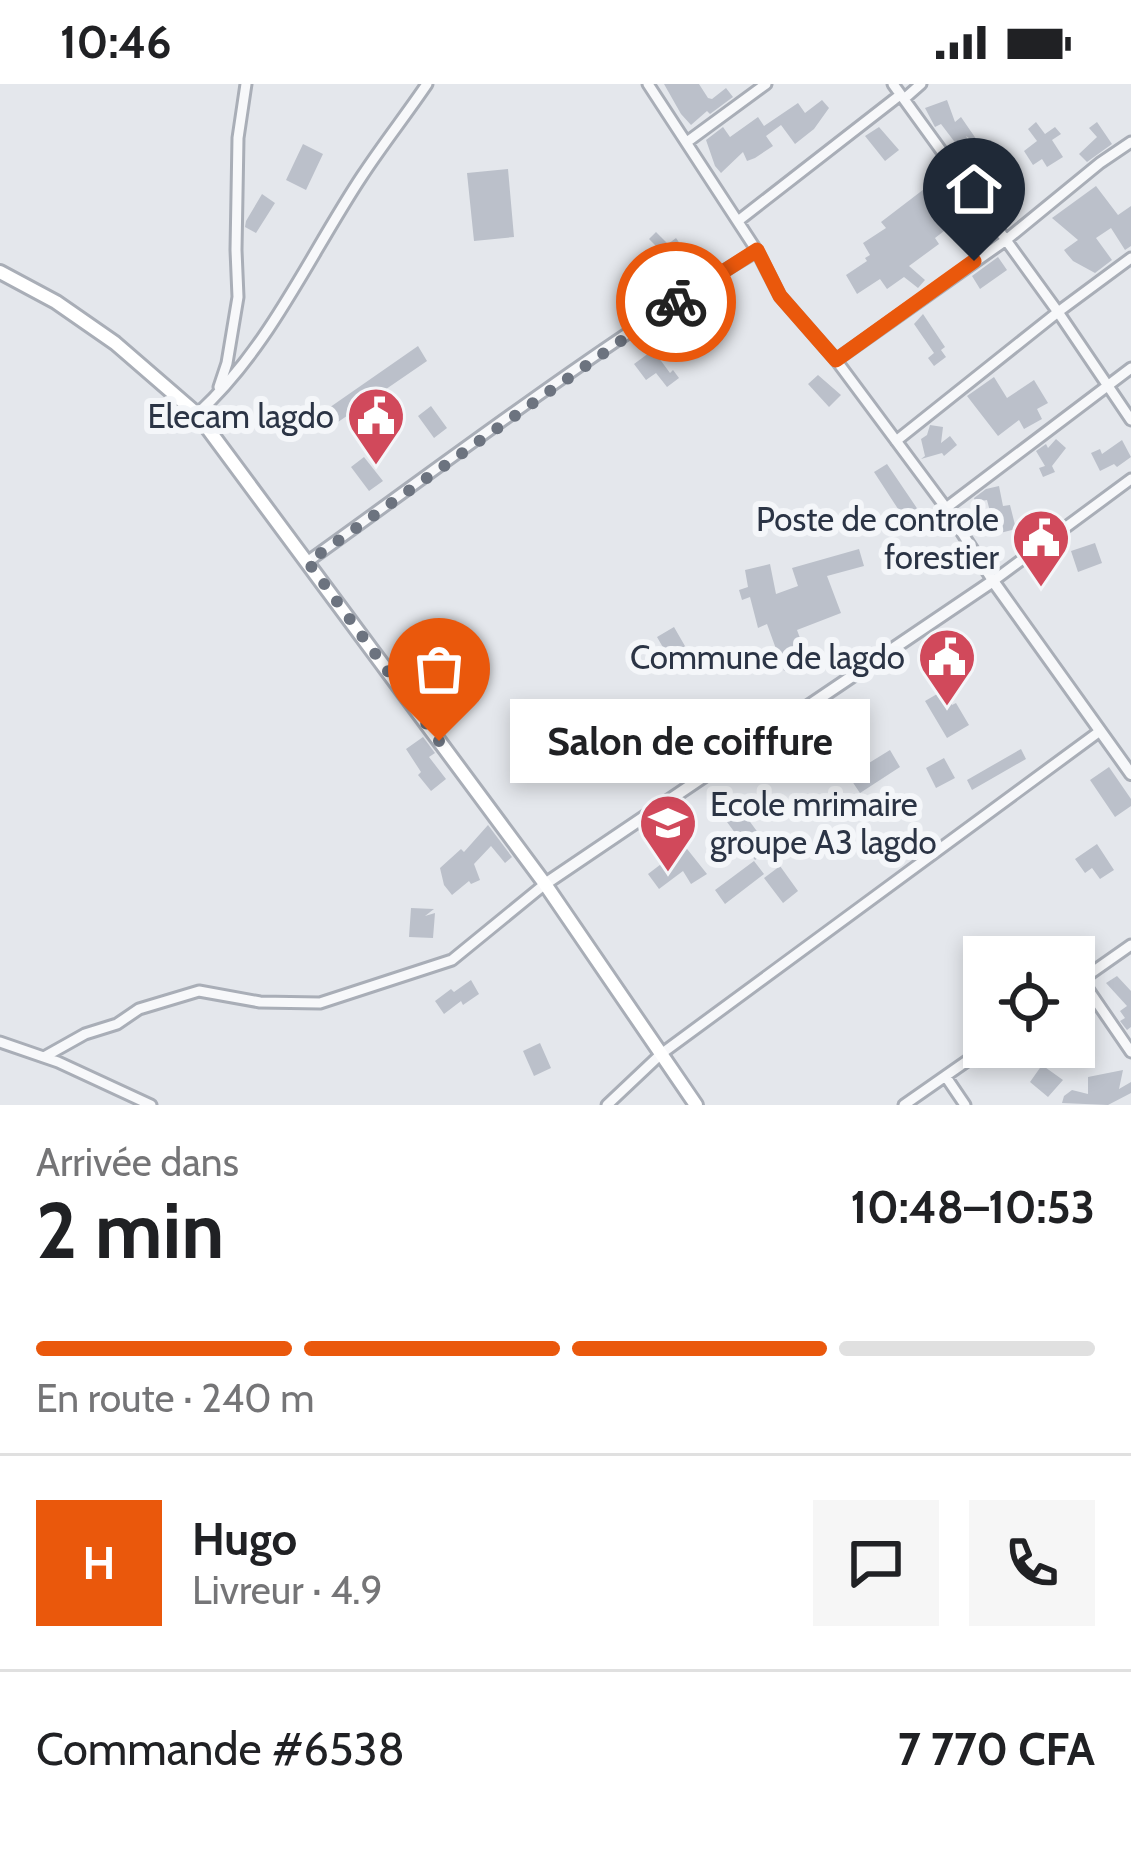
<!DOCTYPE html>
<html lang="fr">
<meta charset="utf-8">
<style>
:root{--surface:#fff;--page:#f6f6f6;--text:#202124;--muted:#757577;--line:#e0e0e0;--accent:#ea580c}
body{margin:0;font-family:Cabin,sans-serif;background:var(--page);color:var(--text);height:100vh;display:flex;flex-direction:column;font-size:45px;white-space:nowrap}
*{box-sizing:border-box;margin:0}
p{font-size:39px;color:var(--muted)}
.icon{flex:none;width:66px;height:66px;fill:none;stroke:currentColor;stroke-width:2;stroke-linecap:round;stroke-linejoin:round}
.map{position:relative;height:1021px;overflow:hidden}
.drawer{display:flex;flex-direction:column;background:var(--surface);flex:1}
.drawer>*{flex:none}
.fabs{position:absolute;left:963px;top:852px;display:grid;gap:24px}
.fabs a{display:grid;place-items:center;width:132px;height:132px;border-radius:0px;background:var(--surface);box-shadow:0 6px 18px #0003;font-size:60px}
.pin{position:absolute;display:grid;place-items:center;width:102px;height:102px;color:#fff;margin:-123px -51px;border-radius:50% 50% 50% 0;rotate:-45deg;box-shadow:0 0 12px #0007}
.pin .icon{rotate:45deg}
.courier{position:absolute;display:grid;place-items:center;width:120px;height:120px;margin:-60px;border:9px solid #ea580c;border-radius:50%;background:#fff;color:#222;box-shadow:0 3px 15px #0007}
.bubble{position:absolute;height:84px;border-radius:0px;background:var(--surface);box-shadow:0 6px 18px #0003;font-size:39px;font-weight:700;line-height:84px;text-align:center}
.head em{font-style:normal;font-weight:700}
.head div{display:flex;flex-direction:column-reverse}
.head{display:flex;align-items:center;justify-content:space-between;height:204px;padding:0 36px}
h1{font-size:78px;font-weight:700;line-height:90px}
.bar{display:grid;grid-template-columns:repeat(4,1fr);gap:18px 12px;align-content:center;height:144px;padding:0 36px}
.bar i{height:15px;border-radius:9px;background:var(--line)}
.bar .selected{background:var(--accent)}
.bar p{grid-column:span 4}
.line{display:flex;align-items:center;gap:30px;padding:0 36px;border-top:3px solid var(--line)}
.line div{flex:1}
.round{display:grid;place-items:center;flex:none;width:126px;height:126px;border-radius:0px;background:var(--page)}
.status{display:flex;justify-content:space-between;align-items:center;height:84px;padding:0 60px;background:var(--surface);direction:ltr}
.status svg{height:33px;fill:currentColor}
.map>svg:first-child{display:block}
.building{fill:#bbc0ca}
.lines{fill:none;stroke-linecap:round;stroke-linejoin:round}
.minor-casing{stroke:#a9aeb7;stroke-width:15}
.tertiary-casing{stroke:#a9aeb7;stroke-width:16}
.secondary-casing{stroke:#a9aeb7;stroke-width:18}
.minor{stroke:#f7f8fa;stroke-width:9}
.tertiary{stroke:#f7f8fa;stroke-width:10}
.secondary{stroke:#fff;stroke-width:12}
.done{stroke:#6c737f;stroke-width:12;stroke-dasharray:0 21.6}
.route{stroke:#ea580c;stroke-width:15}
.labels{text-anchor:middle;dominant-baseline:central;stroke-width:12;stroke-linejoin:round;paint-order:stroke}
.poi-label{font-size:33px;fill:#2b3445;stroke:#f4f6f9;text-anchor:end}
</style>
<div class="status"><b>10:46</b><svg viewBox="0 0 49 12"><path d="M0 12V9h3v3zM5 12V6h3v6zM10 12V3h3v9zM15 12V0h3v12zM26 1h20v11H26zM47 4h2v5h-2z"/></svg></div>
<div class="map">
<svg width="1131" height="1021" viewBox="0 0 1131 1021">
<rect width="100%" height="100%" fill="#e4e7ec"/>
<path class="building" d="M664,0H699L708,14L712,15L726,4L733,13L710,30L707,27L691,41L681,30Z
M822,16L829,24L814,45L795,60L781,41L766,52L773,62L755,74L747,77L743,68L721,89L715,82L706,56L723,43L730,53L758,33L764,42L798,19L805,29Z
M947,16L955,38L961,33L981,62L966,52L969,58L960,65L941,40L935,43L925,24Z
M1036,38L1045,50L1055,43L1061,50L1052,56L1063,73L1047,83L1042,75L1033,81L1024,67L1037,57L1028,45Z
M1097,38L1112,60L1087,78L1079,70L1097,53L1089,44Z
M879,43L899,66L885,77L865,52Z
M303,60L323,70L306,106L286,96Z
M980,78L992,101L1003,114L994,122L978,102L969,84Z
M508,85L514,153L474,157L467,89Z
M945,89L952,99L946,104L966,130L935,154L939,160L909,182L925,196L918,204L904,193L887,205L880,195L857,210L846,191L867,177L865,174L870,171L863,159L886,144L881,138Z
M1096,102L1118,131L1131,122V162L1125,166L1111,144L1096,154L1112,176L1095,189L1073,177L1067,170L1064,166L1078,156L1052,134Z
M262,110L275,119L256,149L245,143L246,137Z
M656,148L668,160L676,154L687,170L663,187L652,171L660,166L649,155Z
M998,173L1007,186L980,205L972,192Z
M716,222L729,242L693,266L680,246Z
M923,230L945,263L941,266L946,273L934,282L928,274L934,269L914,240Z
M418,262L427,277L322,349L313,335Z
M653,266L670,289L673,286L679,294L667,303L656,289L646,296L634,280Z
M818,291L841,311L829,323L808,300Z
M994,293L1007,314L1034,296L1048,319L1037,325L1042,335L1024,345L1019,336L998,352L967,312Z
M431,322L447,344L434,354L418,332Z
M930,341L943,343L941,359L950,352L957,361L944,372L942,369L921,375L925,372L921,355L927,351Z
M1056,355L1066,364L1052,382L1055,388L1043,393L1039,384L1045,382L1036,367L1046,360L1048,364Z
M1122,356L1131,373L1117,383L1114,380L1100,387L1091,369L1100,365L1102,370Z
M364,373L383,397L369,407L351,383Z
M887,380L927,439L913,448L874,388Z
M999,402L1003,422L1010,421L1016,445L996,450L987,416L975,418L974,414L986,405Z
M1095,459L1102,479L1078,488L1071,467Z
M859,465L864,482L827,492L841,529L797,546L809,578L784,587L767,540L758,544L750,513L742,516L739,506L748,503L745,486L770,480L776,510L798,502L792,484Z
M674,543L689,569L672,579L657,553Z
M944,606L952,621L956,619L969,641L947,654L925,617Z
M423,653L435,669L429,673L446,695L431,707L418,691L421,688L406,665Z
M847,655L864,682L890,666L900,683L860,709L831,666Z
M1021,665L1026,675L972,706L967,696Z
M944,674L955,694L936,704L926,684Z
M1109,683L1131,715V722L1115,733L1090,696Z
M742,727L770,765L755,776L727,738Z
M488,741L512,773L505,779L491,762L474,780L480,796L471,800L469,797L452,811L444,801L440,784L461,765L464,768Z
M676,751L707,790L691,800L683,787L659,805L648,790L669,774L661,762Z
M1097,760L1114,786L1100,795L1092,784L1085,789L1075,775Z
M754,777L764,790L725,820L715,806Z
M780,782L798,807L783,819L764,794Z
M411,824L434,825L425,832L435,829L433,854L409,853Z
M1117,892L1131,907V943L1127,946L1120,937L1125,934L1120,927L1127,922L1106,899Z
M471,896L479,910L463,921L461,917L444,930L435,917L451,905L454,908Z
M540,959L551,984L534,992L523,967Z
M1042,981L1063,996L1048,1013L1030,998Z
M1123,986L1119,1005L1131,998V1009L1108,1021L1062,1019L1064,1012L1072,1006L1088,1010V993Z"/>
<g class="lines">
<defs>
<path id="minor" d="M648,0L757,167L780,212L836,276L946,424L993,497L1131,395
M893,0L1058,228L1131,336
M904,15L921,0
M687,58L766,0
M738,137L900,11
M836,276L1006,156L1100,79L1131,58
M219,303L227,279L238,213L236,166L238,54L246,0
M197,330C269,265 309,172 362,92C383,60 406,31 427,0
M896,357L1058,228L1131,174
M946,424L1131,284
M307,478C455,372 601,260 757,167
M1081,895L1131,968
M1074,901L1131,861
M0,958L58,978L151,1021
M44,973L85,950L117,940L139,925L199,907L260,918L320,919L452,876L545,800
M946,993L965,1021
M607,1021L661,970L1100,647
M904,1021L987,963"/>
<path id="tertiary" d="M545,800L993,497L1131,690"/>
<path id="secondary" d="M0,188L56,218L115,259L197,330L545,800L696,1021"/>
</defs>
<use href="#minor" class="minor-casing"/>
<use href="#tertiary" class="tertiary-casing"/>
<use href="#secondary" class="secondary-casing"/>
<use href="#minor" class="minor"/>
<use href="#tertiary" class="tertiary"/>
<use href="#secondary" class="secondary"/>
</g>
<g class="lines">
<path class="done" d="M439,657L308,478L676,218"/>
<path class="route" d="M676,218L757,166L780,212L836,276L974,177"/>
</g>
<defs>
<symbol id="civic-pin" viewBox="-11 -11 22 30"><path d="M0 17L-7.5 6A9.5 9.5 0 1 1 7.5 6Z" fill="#d1495b" stroke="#f4f6f9"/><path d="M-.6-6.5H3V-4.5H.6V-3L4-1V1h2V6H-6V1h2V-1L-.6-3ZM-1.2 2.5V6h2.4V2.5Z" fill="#fff"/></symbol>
<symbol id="school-pin" viewBox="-11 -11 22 30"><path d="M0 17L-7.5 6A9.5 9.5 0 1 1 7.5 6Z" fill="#d1495b" stroke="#f4f6f9"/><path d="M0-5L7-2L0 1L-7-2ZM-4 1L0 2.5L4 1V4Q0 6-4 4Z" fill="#fff"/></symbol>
</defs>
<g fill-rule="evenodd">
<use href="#civic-pin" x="343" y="299" width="66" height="90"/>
<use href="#civic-pin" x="1008" y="421" width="66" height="90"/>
<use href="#civic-pin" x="914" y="540" width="66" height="90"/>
<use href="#school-pin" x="635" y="706" width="66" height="90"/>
</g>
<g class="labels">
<g class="poi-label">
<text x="334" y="332">Elecam lagdo</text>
<text x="999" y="435">Poste de controle<tspan x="999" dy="38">forestier</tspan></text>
<text x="905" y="573">Commune de lagdo</text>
<text x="710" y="720" text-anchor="start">Ecole mrimaire<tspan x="710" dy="38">groupe A3 lagdo</tspan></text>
</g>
</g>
</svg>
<div class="fabs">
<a><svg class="icon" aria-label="locate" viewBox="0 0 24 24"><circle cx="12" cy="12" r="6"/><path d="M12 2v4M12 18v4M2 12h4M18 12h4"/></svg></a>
</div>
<div class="pin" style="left:439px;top:657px;background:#ea580c"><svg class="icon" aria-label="bag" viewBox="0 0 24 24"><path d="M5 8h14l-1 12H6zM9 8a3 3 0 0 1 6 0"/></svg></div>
<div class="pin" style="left:974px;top:177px;background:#1f2937"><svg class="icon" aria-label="home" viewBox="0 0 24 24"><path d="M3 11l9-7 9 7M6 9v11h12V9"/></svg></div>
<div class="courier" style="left:676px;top:218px"><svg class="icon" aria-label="bike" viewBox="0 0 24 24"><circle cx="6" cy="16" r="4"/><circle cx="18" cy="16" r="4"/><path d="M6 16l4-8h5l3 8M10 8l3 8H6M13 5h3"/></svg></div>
<div class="bubble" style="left:510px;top:615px;width:360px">Salon de coiffure</div>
</div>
<section class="drawer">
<div class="head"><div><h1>2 min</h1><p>Arrivée dans</p></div><em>10:48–10:53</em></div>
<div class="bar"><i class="selected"></i><i class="selected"></i><i class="selected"></i><i></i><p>En route · 240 m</p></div>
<div class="line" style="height:216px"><b class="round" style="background:var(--accent);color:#fff">H</b><div><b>Hugo</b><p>Livreur · 4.9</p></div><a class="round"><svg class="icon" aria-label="chat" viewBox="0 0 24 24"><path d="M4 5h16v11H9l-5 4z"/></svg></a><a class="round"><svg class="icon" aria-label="phone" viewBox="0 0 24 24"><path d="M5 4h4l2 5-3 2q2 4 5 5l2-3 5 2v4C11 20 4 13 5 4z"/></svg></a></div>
<div class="line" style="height:156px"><div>Commande #6538</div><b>7 770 CFA</b></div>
</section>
